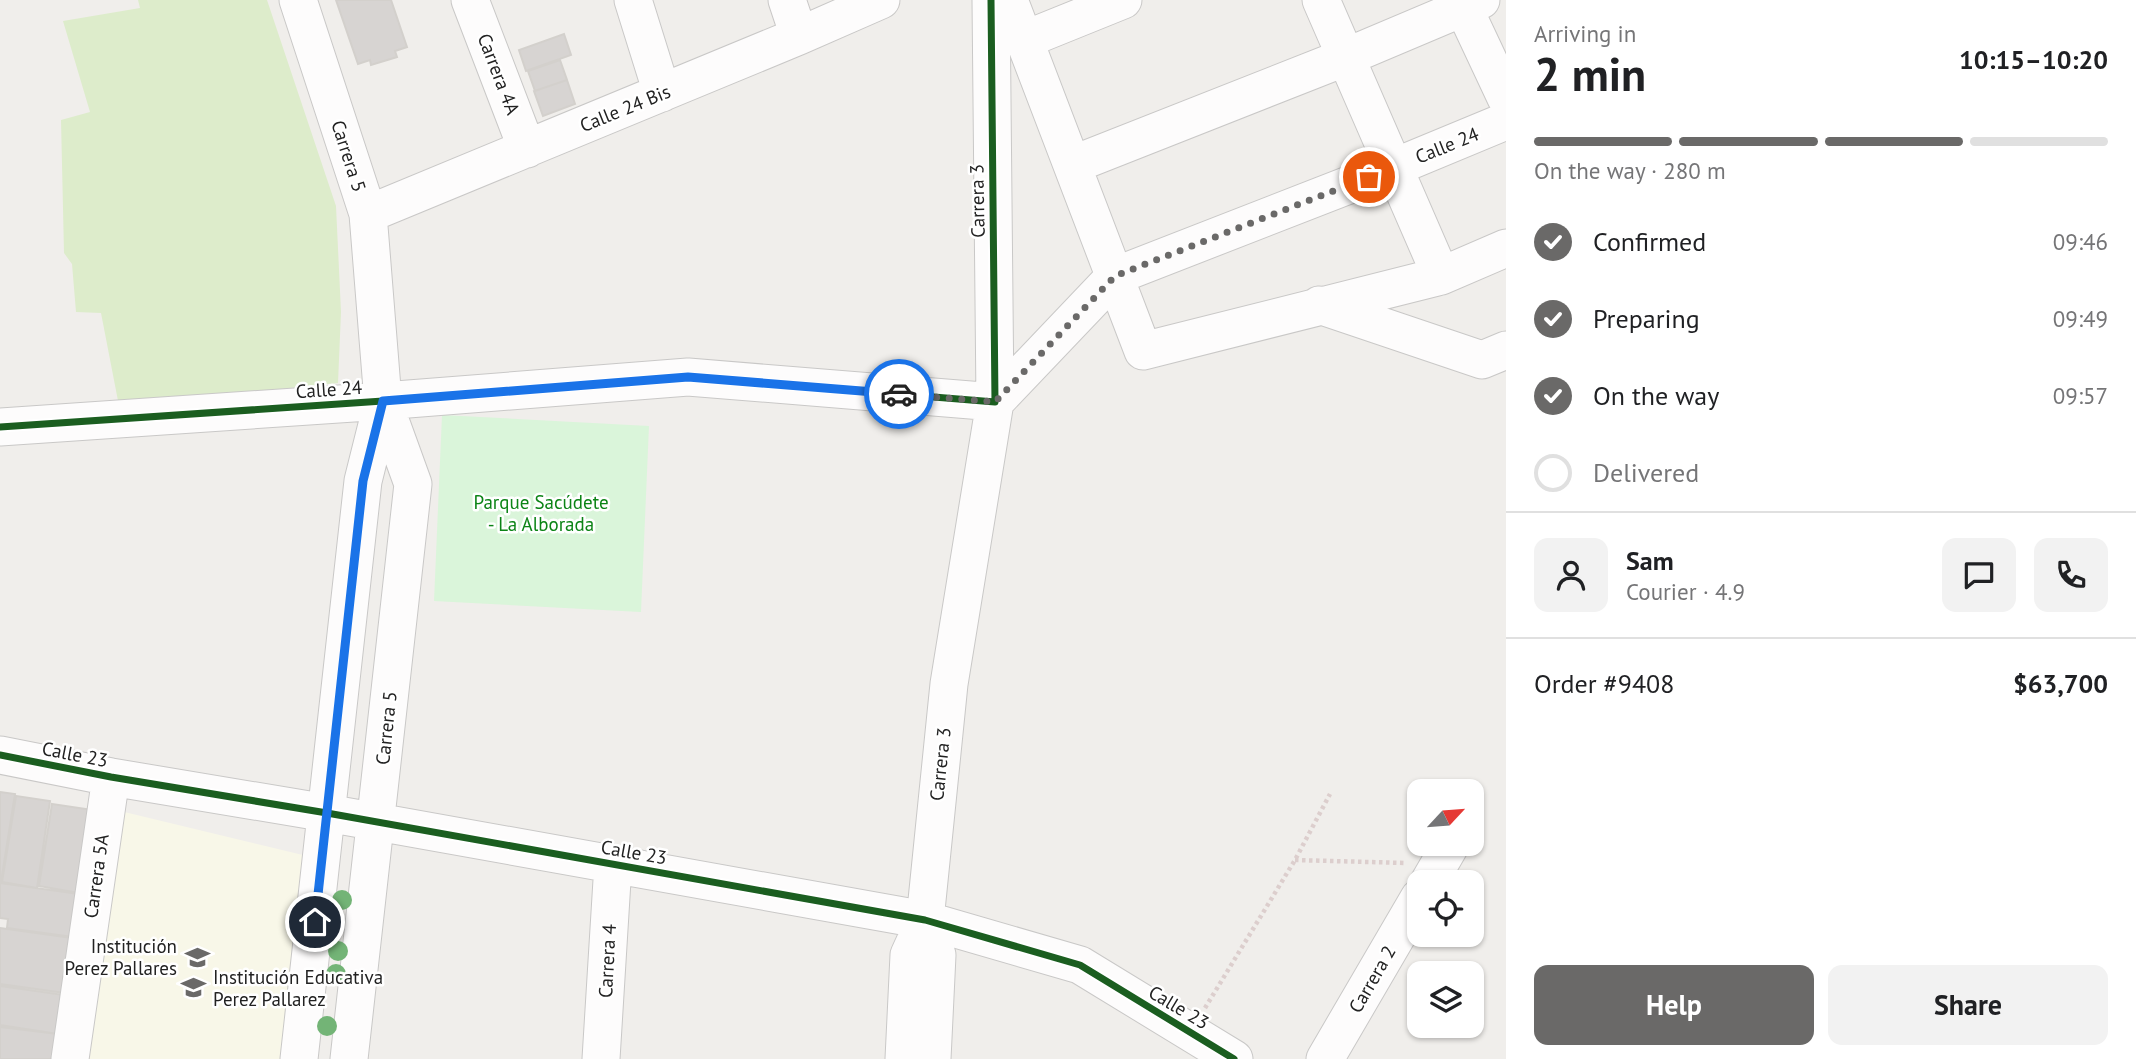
<!DOCTYPE html>
<meta charset="utf-8">
<style>
:root{--surface:#fff;--page:#f2f2f2;--text:#202124;--muted:#757577;--line:#e0e0e0;--accent:#6a6968}
body{margin:0;font-family:"PT Sans",sans-serif;background:var(--page);color:var(--text);height:100vh;display:flex;flex-direction:column;font-size:26px;white-space:nowrap}
*{box-sizing:border-box;margin:0}
p{font-size:23px;color:var(--muted)}
.icon{flex:none;width:38px;height:38px;fill:none;stroke:currentColor;stroke-width:2;stroke-linecap:round;stroke-linejoin:round}
.map{position:relative;flex:1;overflow:hidden}
.drawer{display:flex;flex-direction:column;background:var(--surface);width:630px}
.drawer>*{flex:none}
.needle{width:46px;rotate:64deg}
.controls{position:absolute;left:1407px;top:779px;display:grid;gap:14px}
.controls a{display:grid;place-items:center;width:77px;height:77px;border-radius:14px;background:var(--surface);box-shadow:0 2px 5px #0004;font-size:35px}
.pin{position:absolute;display:grid;place-items:center;width:60px;height:60px;color:#fff;margin:-30px;border:4px solid #fff;border-radius:50%;box-shadow:0 2px 7px #0007}
.courier{position:absolute;display:grid;place-items:center;width:70px;height:70px;margin:-35px;border:5px solid #1a73e8;border-radius:50%;background:#fff;color:#222;box-shadow:0 2px 9px #0007}
.summary em{font-style:normal;font-weight:700}
.summary div{display:flex;flex-direction:column-reverse}
.summary{display:flex;align-items:center;justify-content:space-between;height:119px;padding:0 28px}
h1{font-size:46px;font-weight:700;line-height:52px}
.bar{display:grid;grid-template-columns:repeat(4,1fr);gap:10px 7px;align-content:center;height:84px;padding:0 28px}
.bar i{height:9px;border-radius:5px;background:var(--line)}
.bar .selected{background:var(--accent)}
.bar p{grid-column:span 4}
.line{display:flex;align-items:center;gap:18px;padding:0 28px;border-top:2px solid var(--line)}
.line div{flex:1}
.round{display:grid;place-items:center;flex:none;width:74px;height:74px;border-radius:14px;background:var(--page)}
ol{padding:0 28px;list-style:none}
li{display:flex;align-items:center;gap:21px;height:77px}
li p{margin-inline-start:auto}
li .icon{padding:7px;border-radius:50%;background:var(--accent);color:#fff;stroke-width:4}
li:last-child{color:var(--muted)}
li i{width:38px;height:38px;border:4px solid var(--line);border-radius:50%}
.action{display:flex;gap:14px;margin-top:auto;padding:14px 28px}
.action a{flex:1;height:80px;border-radius:14px;background:var(--accent);color:#fff;font-size:28px;font-weight:700;line-height:80px;text-align:center}
.action a+a{background:var(--page);color:var(--text)}
main{display:flex;flex:1;min-height:0}
.map>svg:first-child{display:block}
.education{fill:#f8f7e8}
.grass{fill:#ddeccb}
.park{fill:#daf5da}
.building{fill:#d7d4d2;stroke:#d3d0cc;stroke-width:2}
.lines{fill:none;stroke-linecap:round;stroke-linejoin:round}
.minor-casing{stroke:#c9c8c7;stroke-width:39}
.path{stroke:#dccecd;stroke-width:4.5;stroke-dasharray:3.5 3.5;stroke-linecap:butt}
.minor{stroke:#fdfcfc;stroke-width:37}
.cycleway-casing{stroke:#fff;stroke-width:11}
.cycleway{stroke:#1b5e20;stroke-width:7}
.tree{fill:#73b476}
.done{stroke:#6a6968;stroke-width:7;stroke-dasharray:0 12.6}
.route{stroke:#1a73e8;stroke-width:9}
.labels{text-anchor:middle;dominant-baseline:central;stroke-width:5;stroke-linejoin:round;paint-order:stroke}
.street-label{font-size:19px;fill:#222;stroke:#fff}
.park-label{font-size:19px;fill:#0c8416;stroke:#fff}
.poi-label{font-size:19px;fill:#222;stroke:#fff;text-anchor:end}
</style>
<main>
<div class="map">
<svg width="1506" height="1059" viewBox="0 0 1506 1059">
<rect width="100%" height="100%" fill="#f0eeeb"/>
<path class="education" d="M116,810L307,856L287,1059H83Z"/>
<path class="grass" d="M138,0H267L336,206L341,312L338,383L119,406L101,313L76,312L72,264L64,253L61,120L90,112L63,21L140,8Z"/>
<path class="park" d="M442,415L649,426L641,612L434,601Z"/>
<path class="building" d="M336,0H391L407,47L395,51L397,57L371,65L370,60L358,64Z
M564,34L571,55L526,71L519,50Z
M560,60L567,80L535,91L528,71Z
M567,80L575,104L543,116L534,91Z
M0,792L15,794L1,882H0Z
M16,796L50,801L37,888L2,882Z
M52,804L93,810L79,893L39,886Z
M0,883L79,894L73,937L7,928L8,919L0,918Z
M0,928L72,938L65,993L0,984Z
M0,986L64,995L58,1034L0,1025Z
M0,1027L58,1034L55,1059H0Z"/>
<g class="lines">
<defs>
<path id="minor" d="M298,0L368,214L383,401L413,484L349,1059
M470,0L527,149
M633,0L662,93
M787,0L799,36
M1009,0L1143,351L1441,276L1506,248
M1321,0L1441,276
M1460,0L1506,98
M1024,40L1123,0
M1072,165L1346,57L1481,0
M368,214L799,36L881,0
M1319,305L1482,360L1506,350
M0,427L383,401L688,377L995,402L991,0
M0,755L111,777L327,813L925,920L1080,965L1234,1059
M1429,882L1451,844
M925,920L937,955L932,1059
M70,1059L111,777
M299,1059L363,481L383,401
M601,1059L613,864
M904,1059L909,955L925,920L949,684L995,402L1115,276L1395,167L1506,121
M1325,1059L1419,898"/>
</defs>
<use href="#minor" class="minor-casing"/>
<path class="path" d="M1295,860L1406,863
M1205,1008L1295,860L1330,794"/>
<use href="#minor" class="minor"/>
<defs>
<path id="cycleway" d="M0,427L383,401L688,377L995,402L991,0
M0,755L111,777L327,813L925,920L1080,965L1234,1059"/>
</defs>
<use href="#cycleway" class="cycleway-casing"/>
<use href="#cycleway" class="cycleway"/>
</g>
<g class="tree">
<circle cx="342" cy="900" r="10"/>
<circle cx="338" cy="951" r="10"/>
<circle cx="336" cy="974" r="10"/>
<circle cx="327" cy="1026" r="10"/>
</g>
<g class="lines">
<path class="done" d="M899,394L995,402L1115,276L1369,177"/>
<path class="route" d="M315,922L363,481L383,401L688,377L899,394"/>
</g>
<defs>
<symbol id="school-bare" viewBox="-9 -9 18 18"><path d="M0-5L7-2L0 1L-7-2ZM-4 1L0 2.5L4 1V4Q0 6-4 4Z" fill="#6a6968" stroke="#fff" stroke-width="2.5" paint-order="stroke"/></symbol>
</defs>
<g fill-rule="evenodd">
<use href="#school-bare" x="180" y="940" width="35" height="35"/>
<use href="#school-bare" x="176" y="970" width="35" height="35"/>
</g>
<g class="labels">
<g class="street-label">
<text transform="translate(499 74) rotate(69)">Carrera 4A</text>
<text transform="translate(625 108) rotate(-22)">Calle 24 Bis</text>
<text transform="translate(1447 145) rotate(-22)">Calle 24</text>
<text transform="translate(349 156) rotate(72)">Carrera 5</text>
<text transform="translate(977 201) rotate(-91)">Carrera 3</text>
<text transform="translate(329 389) rotate(-4)">Calle 24</text>
<text transform="translate(386 728) rotate(-84)">Carrera 5</text>
<text transform="translate(75 754) rotate(11)">Calle 23</text>
<text transform="translate(940 764) rotate(-84)">Carrera 3</text>
<text transform="translate(634 852) rotate(10)">Calle 23</text>
<text transform="translate(96 876) rotate(-82)">Carrera 5A</text>
<text transform="translate(607 961) rotate(-87)">Carrera 4</text>
<text transform="translate(1372 979) rotate(-60)">Carrera 2</text>
<text transform="translate(1179 1007) rotate(31)">Calle 23</text>
</g>
<g class="park-label">
<text x="541" y="502">Parque Sacúdete<tspan x="541" dy="22">- La Alborada</tspan></text>
</g>
<g class="poi-label">
<text x="177" y="946">Institución<tspan x="177" dy="22">Perez Pallares</tspan></text>
<text x="213" y="977" text-anchor="start">Institución Educativa<tspan x="213" dy="22">Perez Pallarez</tspan></text>
</g>
</g>
</svg>
<div class="controls">
<a><svg class="needle" viewBox="-14 -14 28 28"><path d="M0-13l5 13h-10z" fill="#e53935"/><path d="M0 13l5-13h-10z" fill="#757577"/></svg></a>
<a><svg class="icon" aria-label="locate" viewBox="0 0 24 24"><circle cx="12" cy="12" r="6"/><path d="M12 2v4M12 18v4M2 12h4M18 12h4"/></svg></a>
<a><svg class="icon" aria-label="layers" viewBox="0 0 24 24"><path d="M12 4l9 5-9 5-9-5zM3 14l9 5 9-5"/></svg></a>
</div>
<div class="pin" style="left:1369px;top:177px;background:#ea580c"><svg class="icon" aria-label="bag" viewBox="0 0 24 24"><path d="M5 8h14l-1 12H6zM9 8a3 3 0 0 1 6 0"/></svg></div>
<div class="pin" style="left:315px;top:922px;background:#1f2937"><svg class="icon" aria-label="home" viewBox="0 0 24 24"><path d="M3 11l9-7 9 7M6 9v11h12V9"/></svg></div>
<div class="courier" style="left:899px;top:394px"><svg class="icon" aria-label="car" viewBox="0 0 24 24"><path d="M5 17H2v-5l4-1 3-4h7l3 4 3 1v5h-3M9 17h6M6 11h13"/><circle cx="7" cy="17" r="2"/><circle cx="17" cy="17" r="2"/></svg></div>
</div>
<section class="drawer">
<div class="summary"><div><h1>2 min</h1><p>Arriving in</p></div><em>10:15–10:20</em></div>
<div class="bar"><i class="selected"></i><i class="selected"></i><i class="selected"></i><i></i><p>On the way · 280 m</p></div>
<ol>
<li><svg class="icon" aria-label="check" viewBox="0 0 24 24"><path d="M5 12l5 5 9-10"/></svg>Confirmed<p>09:46</p></li>
<li><svg class="icon" aria-label="check" viewBox="0 0 24 24"><path d="M5 12l5 5 9-10"/></svg>Preparing<p>09:49</p></li>
<li><svg class="icon" aria-label="check" viewBox="0 0 24 24"><path d="M5 12l5 5 9-10"/></svg>On the way<p>09:57</p></li>
<li><i></i>Delivered</li>
</ol>
<div class="line" style="height:126px"><a class="round"><svg class="icon" aria-label="person" viewBox="0 0 24 24"><circle cx="12" cy="8" r="4"/><path d="M4 21q1-7 8-7t8 7"/></svg></a><div><b>Sam</b><p>Courier · 4.9</p></div><a class="round"><svg class="icon" aria-label="chat" viewBox="0 0 24 24"><path d="M4 5h16v11H9l-5 4z"/></svg></a><a class="round"><svg class="icon" aria-label="phone" viewBox="0 0 24 24"><path d="M5 4h4l2 5-3 2q2 4 5 5l2-3 5 2v4C11 20 4 13 5 4z"/></svg></a></div>
<div class="line" style="height:91px"><div>Order #9408</div><b>$63,700</b></div>
<div class="action"><a>Help</a><a>Share</a></div>
</section>
</main>
